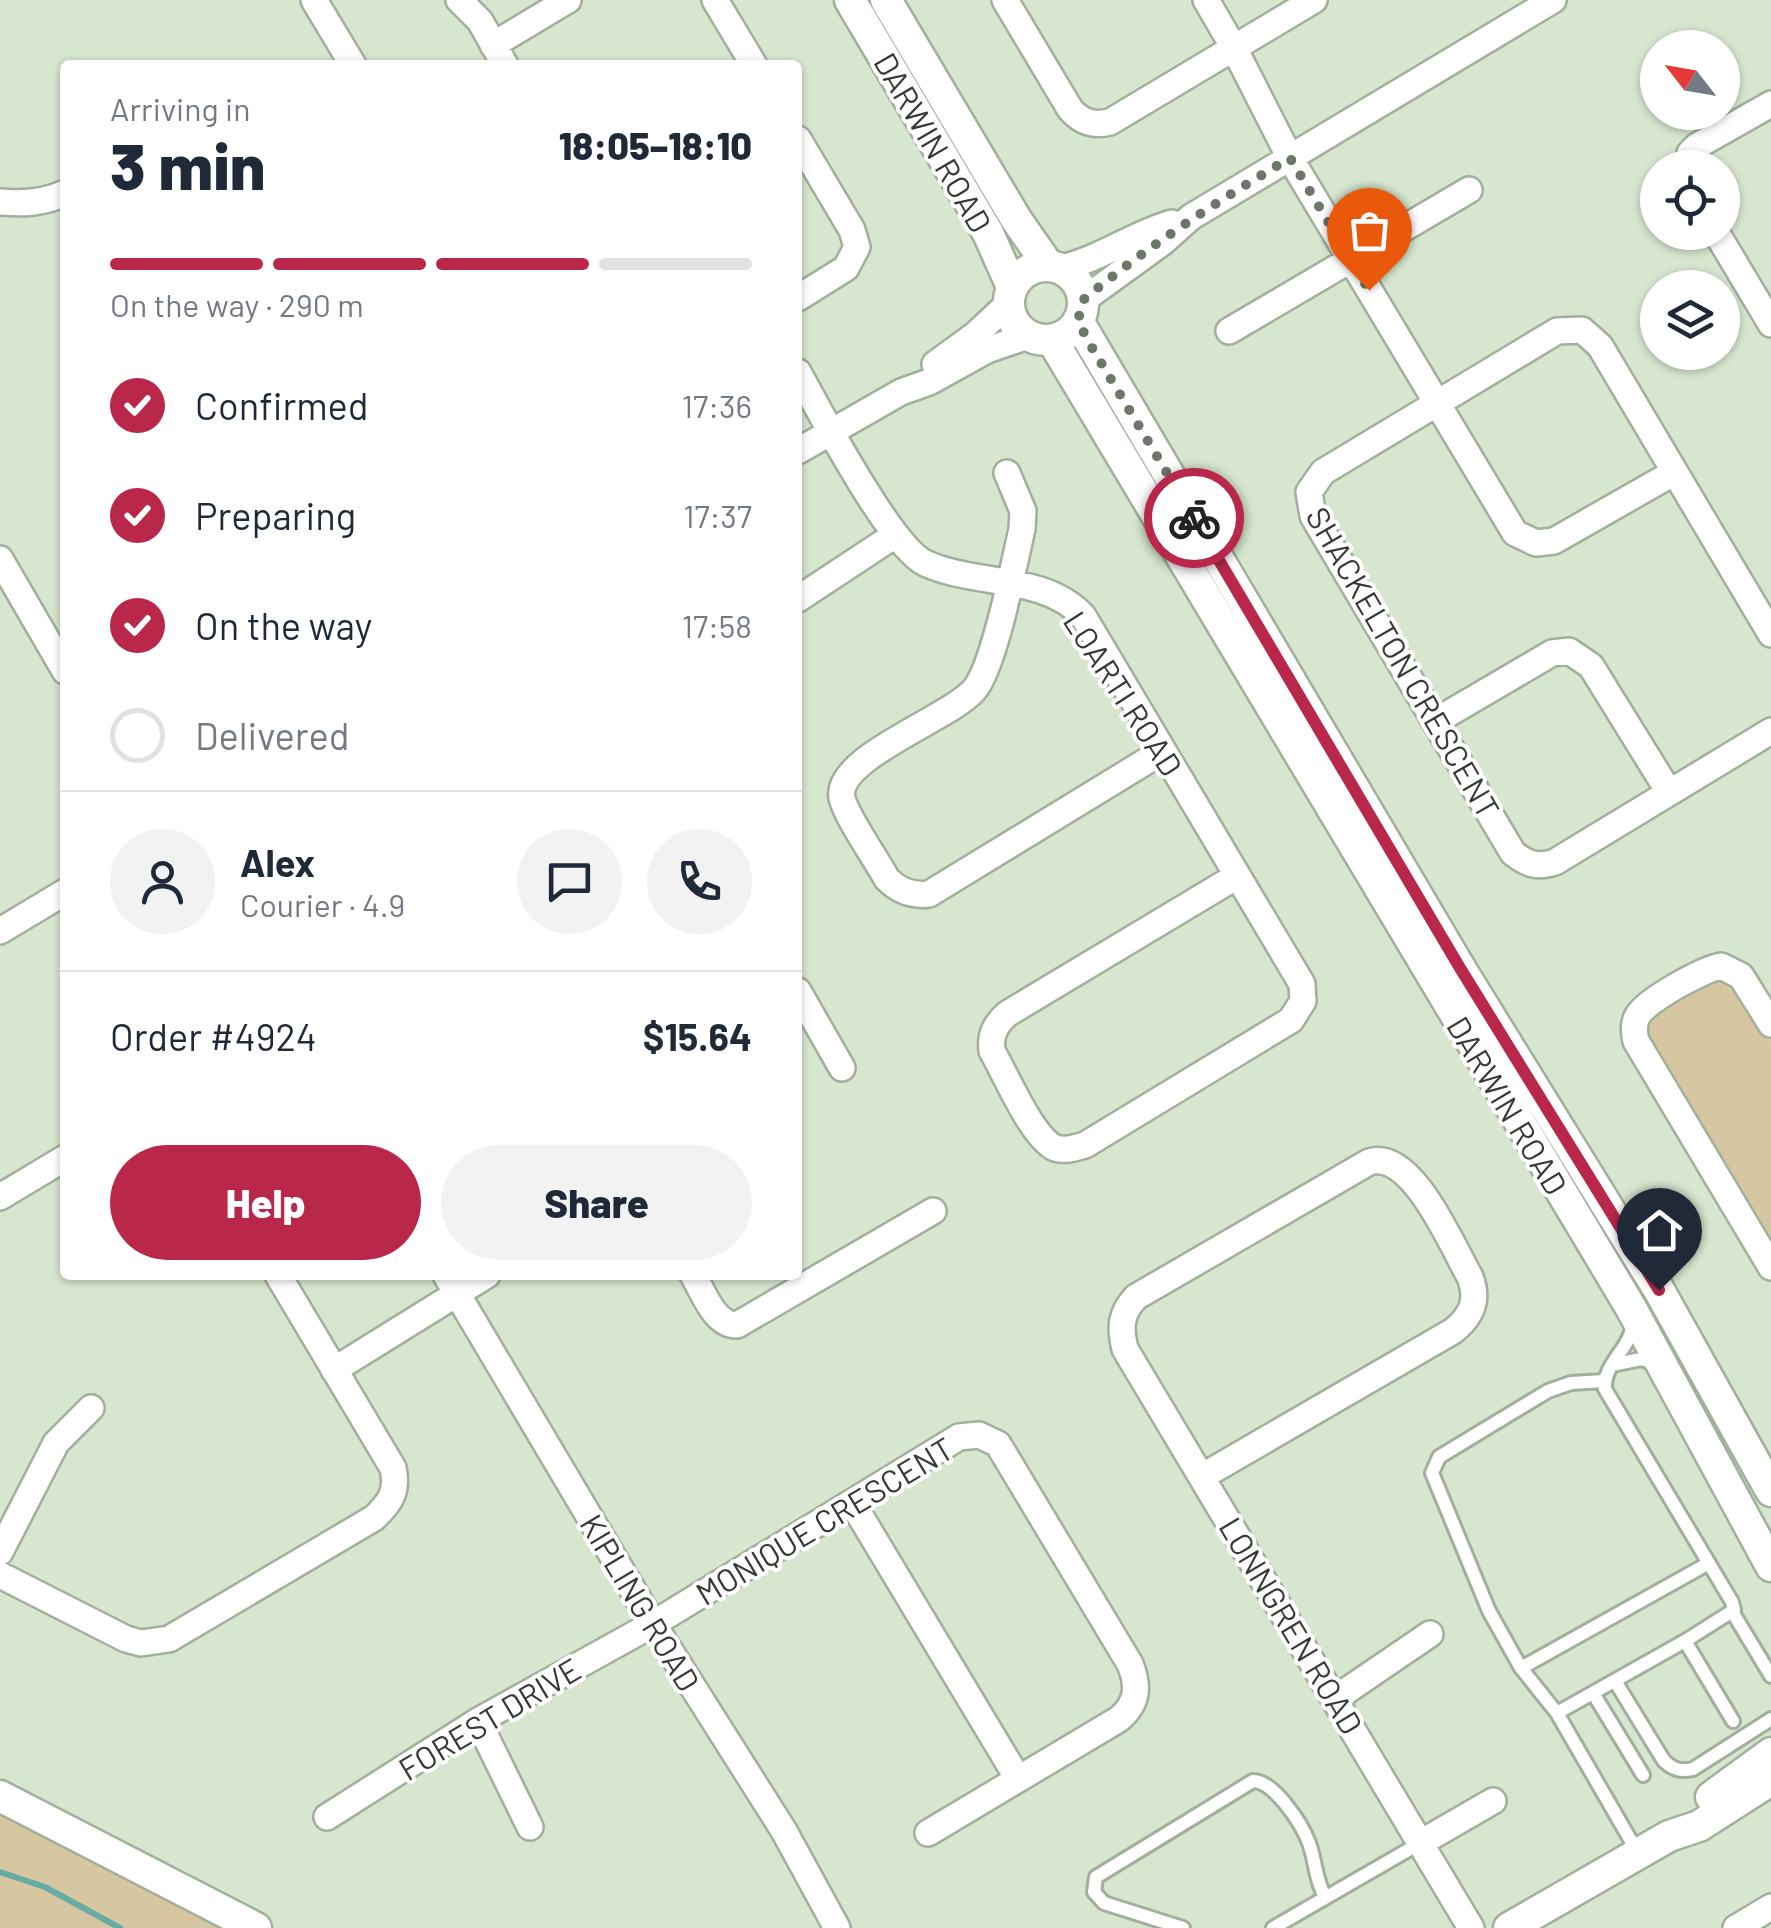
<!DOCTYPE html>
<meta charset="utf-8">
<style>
:root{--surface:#fff;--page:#f2f2f3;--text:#1f2937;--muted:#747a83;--line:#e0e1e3;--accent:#b9284b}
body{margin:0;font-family:Barlow,sans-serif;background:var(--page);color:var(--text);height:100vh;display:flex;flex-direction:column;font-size:38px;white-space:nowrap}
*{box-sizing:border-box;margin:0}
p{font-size:32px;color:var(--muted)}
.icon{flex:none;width:55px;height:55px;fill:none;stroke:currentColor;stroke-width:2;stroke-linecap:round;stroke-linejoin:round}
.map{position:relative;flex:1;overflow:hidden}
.side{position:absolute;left:60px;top:60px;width:742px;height:1220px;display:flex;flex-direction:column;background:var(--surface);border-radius:10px;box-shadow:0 2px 8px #0004}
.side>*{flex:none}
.needle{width:65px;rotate:301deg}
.fabs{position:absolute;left:1640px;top:30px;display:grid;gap:20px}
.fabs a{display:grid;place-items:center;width:100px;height:100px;border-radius:50%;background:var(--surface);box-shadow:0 2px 8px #0004;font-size:50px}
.pin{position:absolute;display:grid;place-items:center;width:85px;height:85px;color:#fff;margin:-102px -42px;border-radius:50% 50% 50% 0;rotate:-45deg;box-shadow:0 0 10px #0007}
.pin .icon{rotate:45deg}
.courier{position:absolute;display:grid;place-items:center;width:100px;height:100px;margin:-50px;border:8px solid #b9284b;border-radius:50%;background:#fff;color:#222;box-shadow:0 2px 12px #0007}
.head em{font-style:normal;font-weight:800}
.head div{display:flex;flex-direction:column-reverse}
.head{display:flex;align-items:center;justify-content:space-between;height:170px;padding:0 50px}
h1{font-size:65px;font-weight:800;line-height:75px}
.bar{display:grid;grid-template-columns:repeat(4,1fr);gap:15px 10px;align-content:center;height:120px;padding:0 50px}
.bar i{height:12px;border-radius:8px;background:var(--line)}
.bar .selected{background:var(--accent)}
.bar p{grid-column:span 4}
.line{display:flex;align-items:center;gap:25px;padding:0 50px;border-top:2px solid var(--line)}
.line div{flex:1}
.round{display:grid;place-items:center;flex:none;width:105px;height:105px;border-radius:52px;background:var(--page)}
ol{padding:0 50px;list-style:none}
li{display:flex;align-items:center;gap:30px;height:110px}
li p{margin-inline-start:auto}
li .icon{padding:10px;border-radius:50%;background:var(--accent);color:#fff;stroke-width:4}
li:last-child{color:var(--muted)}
li i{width:55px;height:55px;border:5px solid var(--line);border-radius:50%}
.button{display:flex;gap:20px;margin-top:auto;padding:20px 50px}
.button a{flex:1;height:115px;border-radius:60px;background:var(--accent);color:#fff;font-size:40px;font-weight:800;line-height:115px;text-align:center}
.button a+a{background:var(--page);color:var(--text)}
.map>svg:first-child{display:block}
.green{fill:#d6c6a1}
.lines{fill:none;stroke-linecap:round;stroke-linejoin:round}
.stream{stroke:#67aca3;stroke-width:6}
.service-casing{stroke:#a0b09a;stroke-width:18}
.minor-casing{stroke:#a0b09a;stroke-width:30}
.tertiary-casing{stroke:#a0b09a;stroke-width:35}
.service{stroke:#fff;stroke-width:12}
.minor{stroke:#fff;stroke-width:25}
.tertiary{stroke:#fff;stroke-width:30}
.done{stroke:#6d7769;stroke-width:10;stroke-dasharray:0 18}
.route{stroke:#b9284b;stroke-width:12}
.labels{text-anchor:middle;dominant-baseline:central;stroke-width:8;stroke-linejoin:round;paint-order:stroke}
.street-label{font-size:32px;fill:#343b32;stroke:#fff}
</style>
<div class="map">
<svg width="1771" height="1928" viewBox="0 0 1771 1928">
<rect width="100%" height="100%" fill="#d6e6cf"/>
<path class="green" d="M1715,976L1737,983L1771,1041V1249L1643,1035L1646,1017Z
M0,1811L227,1928H0Z"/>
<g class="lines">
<path class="stream" d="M0,1872L45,1887L120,1928"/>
<defs>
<path id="service" d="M1612,1365L1641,1359L1658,1364
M1604,1381L1571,1383L1548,1391L1439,1457L1432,1473L1489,1611L1521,1668L1557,1713L1638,1853
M1733,1613L1771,1676
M1685,1641L1733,1721
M1521,1668L1709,1563
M1615,1681L1664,1761C1673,1769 1680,1772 1693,1769L1771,1719
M1593,1693L1643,1775
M1557,1713L1685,1641L1734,1610L1732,1602L1605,1389C1603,1363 1632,1348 1633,1322
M1183,1928L1104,1903L1094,1892L1096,1877L1253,1781C1274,1781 1302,1824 1309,1843C1316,1862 1315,1879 1325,1897
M1273,1928L1422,1842"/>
<path id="minor" d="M314,0L353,65
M459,0L480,21L505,65
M715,0L754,65
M1005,0L1070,109C1081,122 1094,126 1110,122L1314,0
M1206,0L1234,48L1290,158L1515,533L1536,543L1554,541L1673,473
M493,45L568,0
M798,139L852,230L857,247L846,268L798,298
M1686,168L1690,153L1697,146L1771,104
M0,202C23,204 44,203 65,193
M1716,232L1771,324
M1061,268C1101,259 1133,234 1172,223
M1083,300L1163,242L1191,217L1553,0
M1229,331L1469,190
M935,364L976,334L1009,303
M798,372C820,412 890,546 925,563C974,586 1044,574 1083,616L1302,984L1303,1001L1291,1020L1085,1145C1074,1148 1064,1152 1053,1147C1030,1133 1006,1075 992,1051C990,1035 995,1025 1007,1014L1237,876
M798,451L901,392L929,382L987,350L1028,336
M1007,473L1023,511L1022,529C1014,564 994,668 974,690C949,719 834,758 842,798C846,816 876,859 887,879C899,891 912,896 929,894L1163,751
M0,559L65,671
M798,599L895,535
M1771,634L1600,346L1582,330L1557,331L1323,472L1309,492L1313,516L1513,853C1527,864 1537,868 1555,862L1771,731
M1436,721L1552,653L1569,651L1591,666L1669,792
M0,931L65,892
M798,991L842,1068
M1771,1024L1741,976L1721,966C1704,969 1644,1001 1637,1017C1633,1025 1634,1033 1636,1041L1771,1267
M0,1197L65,1158
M446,1275L653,1624L784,1831L837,1928
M693,1275C704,1293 714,1325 737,1325L933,1211
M334,1370L487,1275
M1203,1476L1453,1331C1472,1316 1479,1300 1470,1277C1452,1246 1412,1148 1369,1162L1136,1297C1120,1314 1120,1328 1125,1349L1471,1928
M853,1504L1017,1777
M0,1552L56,1443L91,1408
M0,1575L126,1639L141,1643L169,1639L374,1518C391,1502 398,1491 393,1468L278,1275
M1336,1698L1430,1634
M478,1721L530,1827
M327,1817L478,1721L653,1624L959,1437L979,1435L998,1444L1130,1664C1139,1686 1138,1703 1119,1719L928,1833
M1422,1842L1493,1801
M1736,1928L1771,1907"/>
<path id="tertiary" d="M850,0L988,233L1012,287
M886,0L1016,219L1048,265
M1009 303a37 37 0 1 1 74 0a37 37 0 1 1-74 0Z
M1078,321L1460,968L1659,1290L1771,1491
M1052,340L1631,1308L1771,1566
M0,1796L256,1928
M1711,1797L1771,1753
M1509,1928L1669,1836L1699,1826L1771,1780"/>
</defs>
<use href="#service" class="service-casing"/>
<use href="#minor" class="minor-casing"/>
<use href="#tertiary" class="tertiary-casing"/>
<use href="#service" class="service"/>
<use href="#minor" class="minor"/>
<use href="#tertiary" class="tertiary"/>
</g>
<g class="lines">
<path class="done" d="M1194,518L1088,341L1078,321L1083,300C1148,246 1218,201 1290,158L1369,290"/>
<path class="route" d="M1194,518L1460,968L1659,1290"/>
</g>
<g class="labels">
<g class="street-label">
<text transform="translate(934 142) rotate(60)">DARWIN ROAD</text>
<text transform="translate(1404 662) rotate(60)">SHACKELTON CRESCENT</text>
<text transform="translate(1124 693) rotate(57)">LOARTI ROAD</text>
<text transform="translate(1508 1105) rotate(59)">DARWIN ROAD</text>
<text transform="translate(824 1520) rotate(-31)">MONIQUE CRESCENT</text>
<text transform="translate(641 1602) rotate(59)">KIPLING ROAD</text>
<text transform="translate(1292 1625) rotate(59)">LONNGREN ROAD</text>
<text transform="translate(489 1718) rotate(-31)">FOREST DRIVE</text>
</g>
</g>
</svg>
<div class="fabs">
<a><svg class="needle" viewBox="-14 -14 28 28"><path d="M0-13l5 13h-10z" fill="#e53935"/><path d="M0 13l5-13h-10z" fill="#747a83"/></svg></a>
<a><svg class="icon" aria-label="locate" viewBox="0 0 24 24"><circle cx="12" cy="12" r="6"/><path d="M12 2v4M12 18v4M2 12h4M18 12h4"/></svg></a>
<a><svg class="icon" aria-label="layers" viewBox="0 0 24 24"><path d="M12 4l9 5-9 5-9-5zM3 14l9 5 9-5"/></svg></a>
</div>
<div class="pin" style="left:1369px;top:290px;background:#ea580c"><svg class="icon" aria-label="bag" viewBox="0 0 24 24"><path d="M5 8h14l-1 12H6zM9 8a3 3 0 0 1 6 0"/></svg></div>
<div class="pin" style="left:1659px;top:1290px;background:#1f2937"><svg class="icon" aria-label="home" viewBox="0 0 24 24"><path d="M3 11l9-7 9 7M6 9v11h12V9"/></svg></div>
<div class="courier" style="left:1194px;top:518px"><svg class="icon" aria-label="bike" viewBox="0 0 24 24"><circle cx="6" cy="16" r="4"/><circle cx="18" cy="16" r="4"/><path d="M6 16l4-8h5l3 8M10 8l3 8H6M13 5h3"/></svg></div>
<section class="side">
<div class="head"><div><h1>3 min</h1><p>Arriving in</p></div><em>18:05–18:10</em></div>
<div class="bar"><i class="selected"></i><i class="selected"></i><i class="selected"></i><i></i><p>On the way · 290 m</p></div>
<ol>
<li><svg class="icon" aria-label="check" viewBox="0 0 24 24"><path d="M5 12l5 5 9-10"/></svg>Confirmed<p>17:36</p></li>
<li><svg class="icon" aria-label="check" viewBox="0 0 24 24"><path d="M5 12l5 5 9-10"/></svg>Preparing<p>17:37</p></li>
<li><svg class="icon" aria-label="check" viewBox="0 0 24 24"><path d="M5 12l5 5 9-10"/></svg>On the way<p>17:58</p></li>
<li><i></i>Delivered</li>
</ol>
<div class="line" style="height:180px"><a class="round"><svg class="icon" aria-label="person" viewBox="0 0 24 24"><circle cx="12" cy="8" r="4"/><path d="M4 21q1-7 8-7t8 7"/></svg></a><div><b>Alex</b><p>Courier · 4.9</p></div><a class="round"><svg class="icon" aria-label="chat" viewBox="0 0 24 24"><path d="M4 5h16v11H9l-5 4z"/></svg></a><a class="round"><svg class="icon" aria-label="phone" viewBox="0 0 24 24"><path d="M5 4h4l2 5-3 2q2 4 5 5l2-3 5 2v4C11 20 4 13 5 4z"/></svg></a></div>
<div class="line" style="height:130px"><div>Order #4924</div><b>$15.64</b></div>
<div class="button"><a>Help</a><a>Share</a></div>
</section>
</div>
